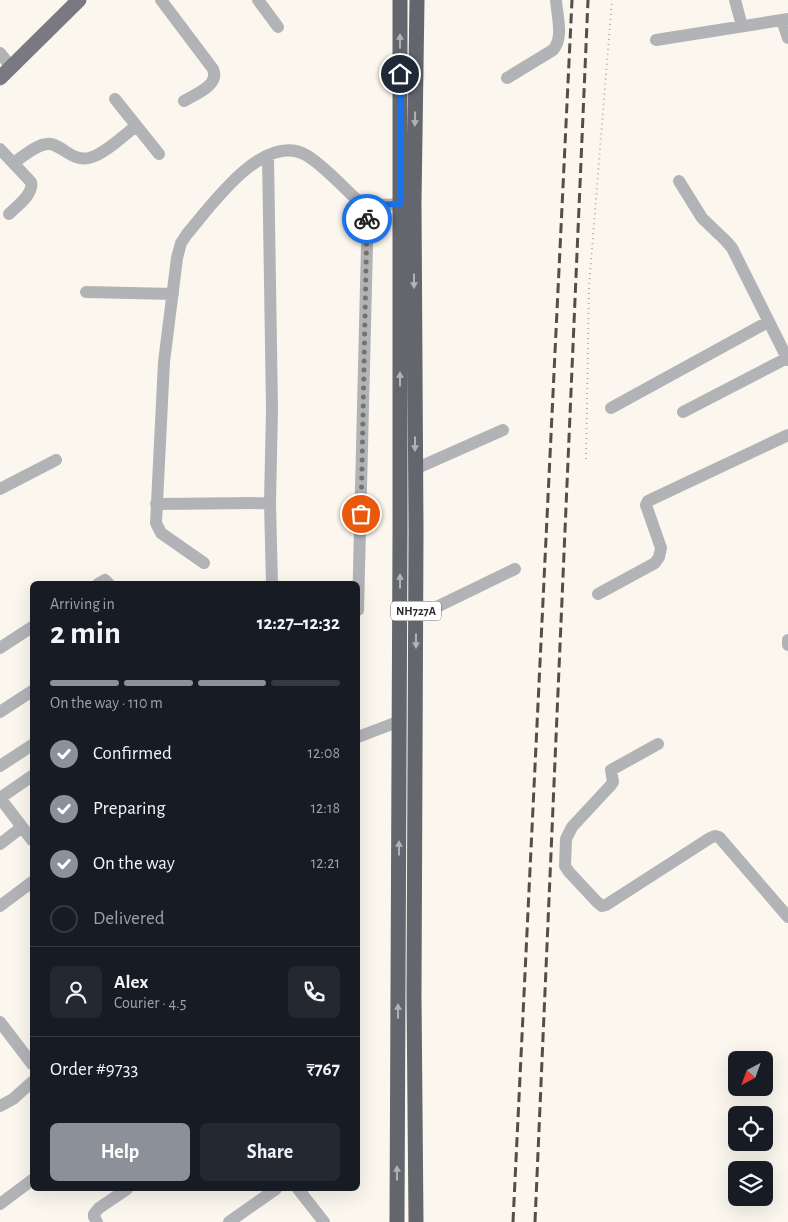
<!DOCTYPE html>
<meta charset="utf-8">
<style>
:root{--surface:#171b24;--page:#242831;--text:#f1f3f6;--muted:#9ea1a6;--line:#363941;--accent:#8c9099}
body{margin:0;font-family:"Alegreya Sans",sans-serif;background:var(--page);color:var(--text);height:100vh;display:flex;flex-direction:column;font-size:19px;white-space:nowrap}
*{box-sizing:border-box;margin:0}
p{font-size:16px;color:var(--muted)}
.icon{flex:none;width:28px;height:28px;fill:none;stroke:currentColor;stroke-width:2;stroke-linecap:round;stroke-linejoin:round}
.map{position:relative;flex:1;overflow:hidden}
.sheet{position:absolute;left:30px;top:581px;width:330px;height:610px;display:flex;flex-direction:column;background:var(--surface);border-radius:8px;box-shadow:0 5px 20px #0002}
.sheet>*{flex:none}
.needle{width:32px;rotate:221deg}
.buttons{position:absolute;left:728px;top:1051px;display:grid;gap:10px}
.buttons a{display:grid;place-items:center;width:45px;height:45px;border-radius:8px;background:var(--surface);box-shadow:0 5px 20px #0002;font-size:25px}
.pin{position:absolute;display:grid;place-items:center;width:42px;height:42px;color:#fff;margin:-21px;border:2px solid #fff;border-radius:50%;box-shadow:0 1px 5px #0007}
.courier{position:absolute;display:grid;place-items:center;width:50px;height:50px;margin:-25px;border:4px solid #1a73e8;border-radius:50%;background:#fff;color:#222;box-shadow:0 1px 6px #0007}
.headline em{font-style:normal;font-weight:700}
.headline div{display:flex;flex-direction:column-reverse}
.headline{display:flex;align-items:center;justify-content:space-between;height:85px;padding:0 20px}
h1{font-size:32px;font-weight:700;line-height:38px}
.bar{display:grid;grid-template-columns:repeat(4,1fr);gap:8px 5px;align-content:center;height:60px;padding:0 20px}
.bar i{height:6px;border-radius:4px;background:var(--line)}
.bar .selected{background:var(--accent)}
.bar p{grid-column:span 4}
.line{display:flex;align-items:center;gap:12px;padding:0 20px;border-top:1px solid var(--line)}
.line div{flex:1}
.round{display:grid;place-items:center;flex:none;width:52px;height:52px;border-radius:8px;background:var(--page)}
ol{padding:0 20px;list-style:none}
li{display:flex;align-items:center;gap:15px;height:55px}
li p{margin-inline-start:auto}
li .icon{padding:5px;border-radius:50%;background:var(--accent);color:#fff;stroke-width:4}
li:last-child{color:var(--muted)}
li i{width:28px;height:28px;border:2px solid var(--line);border-radius:50%}
.button{display:flex;gap:10px;margin-top:auto;padding:10px 20px}
.button a{flex:1;height:58px;border-radius:8px;background:var(--accent);color:#fff;font-size:20px;font-weight:700;line-height:58px;text-align:center}
.button a+a{background:var(--page);color:var(--text)}
.map>svg:first-child{display:block}
.lines{fill:none;stroke-linecap:round;stroke-linejoin:round}
.path{stroke:#b0aca6;stroke-width:2;stroke-dasharray:1 4;stroke-linecap:butt}
.minor{stroke:#b2b3b7;stroke-width:12}
.major{stroke:#797a81;stroke-width:15}
.highway{stroke:#64666e;stroke-width:15}
.rail{stroke:#524f4b;stroke-width:3;stroke-dasharray:10 5;stroke-linecap:butt}
.oneway{fill:#b2b2b6}
.done{stroke:#75726d;stroke-width:5;stroke-dasharray:0 9}
.route{stroke:#1a73e8;stroke-width:6}
.labels{text-anchor:middle;dominant-baseline:central;stroke-width:5;stroke-linejoin:round;paint-order:stroke}
.shield{fill:#fff;stroke:#6b6a68;stroke-width:1}
.shield-label{font-size:12px;font-weight:bold;fill:#2c2a27}
</style>
<div class="map">
<svg width="788" height="1222" viewBox="0 0 788 1222">
<rect width="100%" height="100%" fill="#fcf7ee"/>
<g class="lines">
<path class="path" d="M586,459L589,286L612,0"/>
<path class="minor" d="M161,0L213,69C220,85 196,94 184,101
M258,0L278,27
M735,0L742,26
M782,20L788,38
M656,40L788,19
M0,53L11,67
M507,78L553,50C564,38 557,16 556,0
M115,99L159,154
M0,149L31,182C34,194 17,206 9,214
M268,156L272,409L270,503L272,584
M13,163C23,157 35,145 47,144C60,142 71,162 89,158C104,155 124,135 136,126
M679,181L702,218L726,241L732,248L788,360
M86,292L173,294
M611,408L768,322
M683,412L787,358
M415,469L503,430
M0,489L56,460
M156,504L270,503
M204,563L161,533L156,523L164,362L177,258L181,243L187,234C211,206 263,131 306,155C323,165 341,185 355,198C369,207 384,205 400,204
M98,584L105,580L109,584
M598,594L655,563L659,557L661,548L646,505L648,501L788,435
M358,610L368,205
M416,617L515,569
M788,640V645
M0,648L32,627
M0,712L32,691
M358,737L400,721
M658,744L611,770L613,782L611,785L572,827L566,839L565,866L569,872L597,902L602,906L606,905L710,838L715,836L719,837L788,917
M0,766L32,745
M0,798L32,840
M0,798L32,776
M0,844L22,827
M0,906L32,882
M0,1022L32,1064
M0,1106L13,1099L32,1082
M298,1189L324,1222
M0,1204L32,1180
M97,1222L94,1217V1214L99,1208L127,1189
M229,1222L276,1189"/>
<path class="major" d="M0,78L79,0"/>
<path class="highway" d="M397,1222L400,533V0
M416,1222L414,995L416,531L414,202L417,0"/>
<path class="rail" d="M513,1222L572,0
M535,1222L588,0"/>
</g>
<defs><path id="oneway-solid" d="M-6-.8H1V-3.2L6.5 0L1 3.2V.8H-6Z" transform="scale(1.25)"/></defs>
<g class="oneway">
<use href="#oneway-solid" transform="translate(400 41) rotate(-90)"/>
<use href="#oneway-solid" transform="translate(415 119) rotate(91)"/>
<use href="#oneway-solid" transform="translate(414 281) rotate(90)"/>
<use href="#oneway-solid" transform="translate(400 379) rotate(-90)"/>
<use href="#oneway-solid" transform="translate(415 444) rotate(90)"/>
<use href="#oneway-solid" transform="translate(400 581) rotate(-90)"/>
<use href="#oneway-solid" transform="translate(416 641) rotate(90)"/>
<use href="#oneway-solid" transform="translate(399 848) rotate(-90)"/>
<use href="#oneway-solid" transform="translate(398 1011) rotate(-90)"/>
<use href="#oneway-solid" transform="translate(397 1173) rotate(-90)"/>
</g>
<g class="lines">
<path class="done" d="M361,514L367,219"/>
<path class="route" d="M367,219L368,205L400,204V74"/>
</g>
<g class="labels">
<rect class="shield" x="391" y="601.5" width="50" height="19" rx="4"/>
<g class="shield-label">
<text x="416" y="611">NH727A</text>
</g>
</g>
</svg>
<div class="buttons">
<a><svg class="needle" viewBox="-14 -14 28 28"><path d="M0-13l5 13h-10z" fill="#e53935"/><path d="M0 13l5-13h-10z" fill="#9ea1a6"/></svg></a>
<a><svg class="icon" aria-label="locate" viewBox="0 0 24 24"><circle cx="12" cy="12" r="6"/><path d="M12 2v4M12 18v4M2 12h4M18 12h4"/></svg></a>
<a><svg class="icon" aria-label="layers" viewBox="0 0 24 24"><path d="M12 4l9 5-9 5-9-5zM3 14l9 5 9-5"/></svg></a>
</div>
<div class="pin" style="left:361px;top:514px;background:#ea580c"><svg class="icon" aria-label="bag" viewBox="0 0 24 24"><path d="M5 8h14l-1 12H6zM9 8a3 3 0 0 1 6 0"/></svg></div>
<div class="pin" style="left:400px;top:74px;background:#1f2937"><svg class="icon" aria-label="home" viewBox="0 0 24 24"><path d="M3 11l9-7 9 7M6 9v11h12V9"/></svg></div>
<div class="courier" style="left:367px;top:219px"><svg class="icon" aria-label="bike" viewBox="0 0 24 24"><circle cx="6" cy="16" r="4"/><circle cx="18" cy="16" r="4"/><path d="M6 16l4-8h5l3 8M10 8l3 8H6M13 5h3"/></svg></div>
<section class="sheet">
<div class="headline"><div><h1>2 min</h1><p>Arriving in</p></div><em>12:27–12:32</em></div>
<div class="bar"><i class="selected"></i><i class="selected"></i><i class="selected"></i><i></i><p>On the way · 110 m</p></div>
<ol>
<li><svg class="icon" aria-label="check" viewBox="0 0 24 24"><path d="M5 12l5 5 9-10"/></svg>Confirmed<p>12:08</p></li>
<li><svg class="icon" aria-label="check" viewBox="0 0 24 24"><path d="M5 12l5 5 9-10"/></svg>Preparing<p>12:18</p></li>
<li><svg class="icon" aria-label="check" viewBox="0 0 24 24"><path d="M5 12l5 5 9-10"/></svg>On the way<p>12:21</p></li>
<li><i></i>Delivered</li>
</ol>
<div class="line" style="height:90px"><a class="round"><svg class="icon" aria-label="person" viewBox="0 0 24 24"><circle cx="12" cy="8" r="4"/><path d="M4 21q1-7 8-7t8 7"/></svg></a><div><b>Alex</b><p>Courier · 4.5</p></div><a class="round"><svg class="icon" aria-label="phone" viewBox="0 0 24 24"><path d="M5 4h4l2 5-3 2q2 4 5 5l2-3 5 2v4C11 20 4 13 5 4z"/></svg></a></div>
<div class="line" style="height:65px"><div>Order #9733</div><b>₹767</b></div>
<div class="button"><a>Help</a><a>Share</a></div>
</section>
</div>
